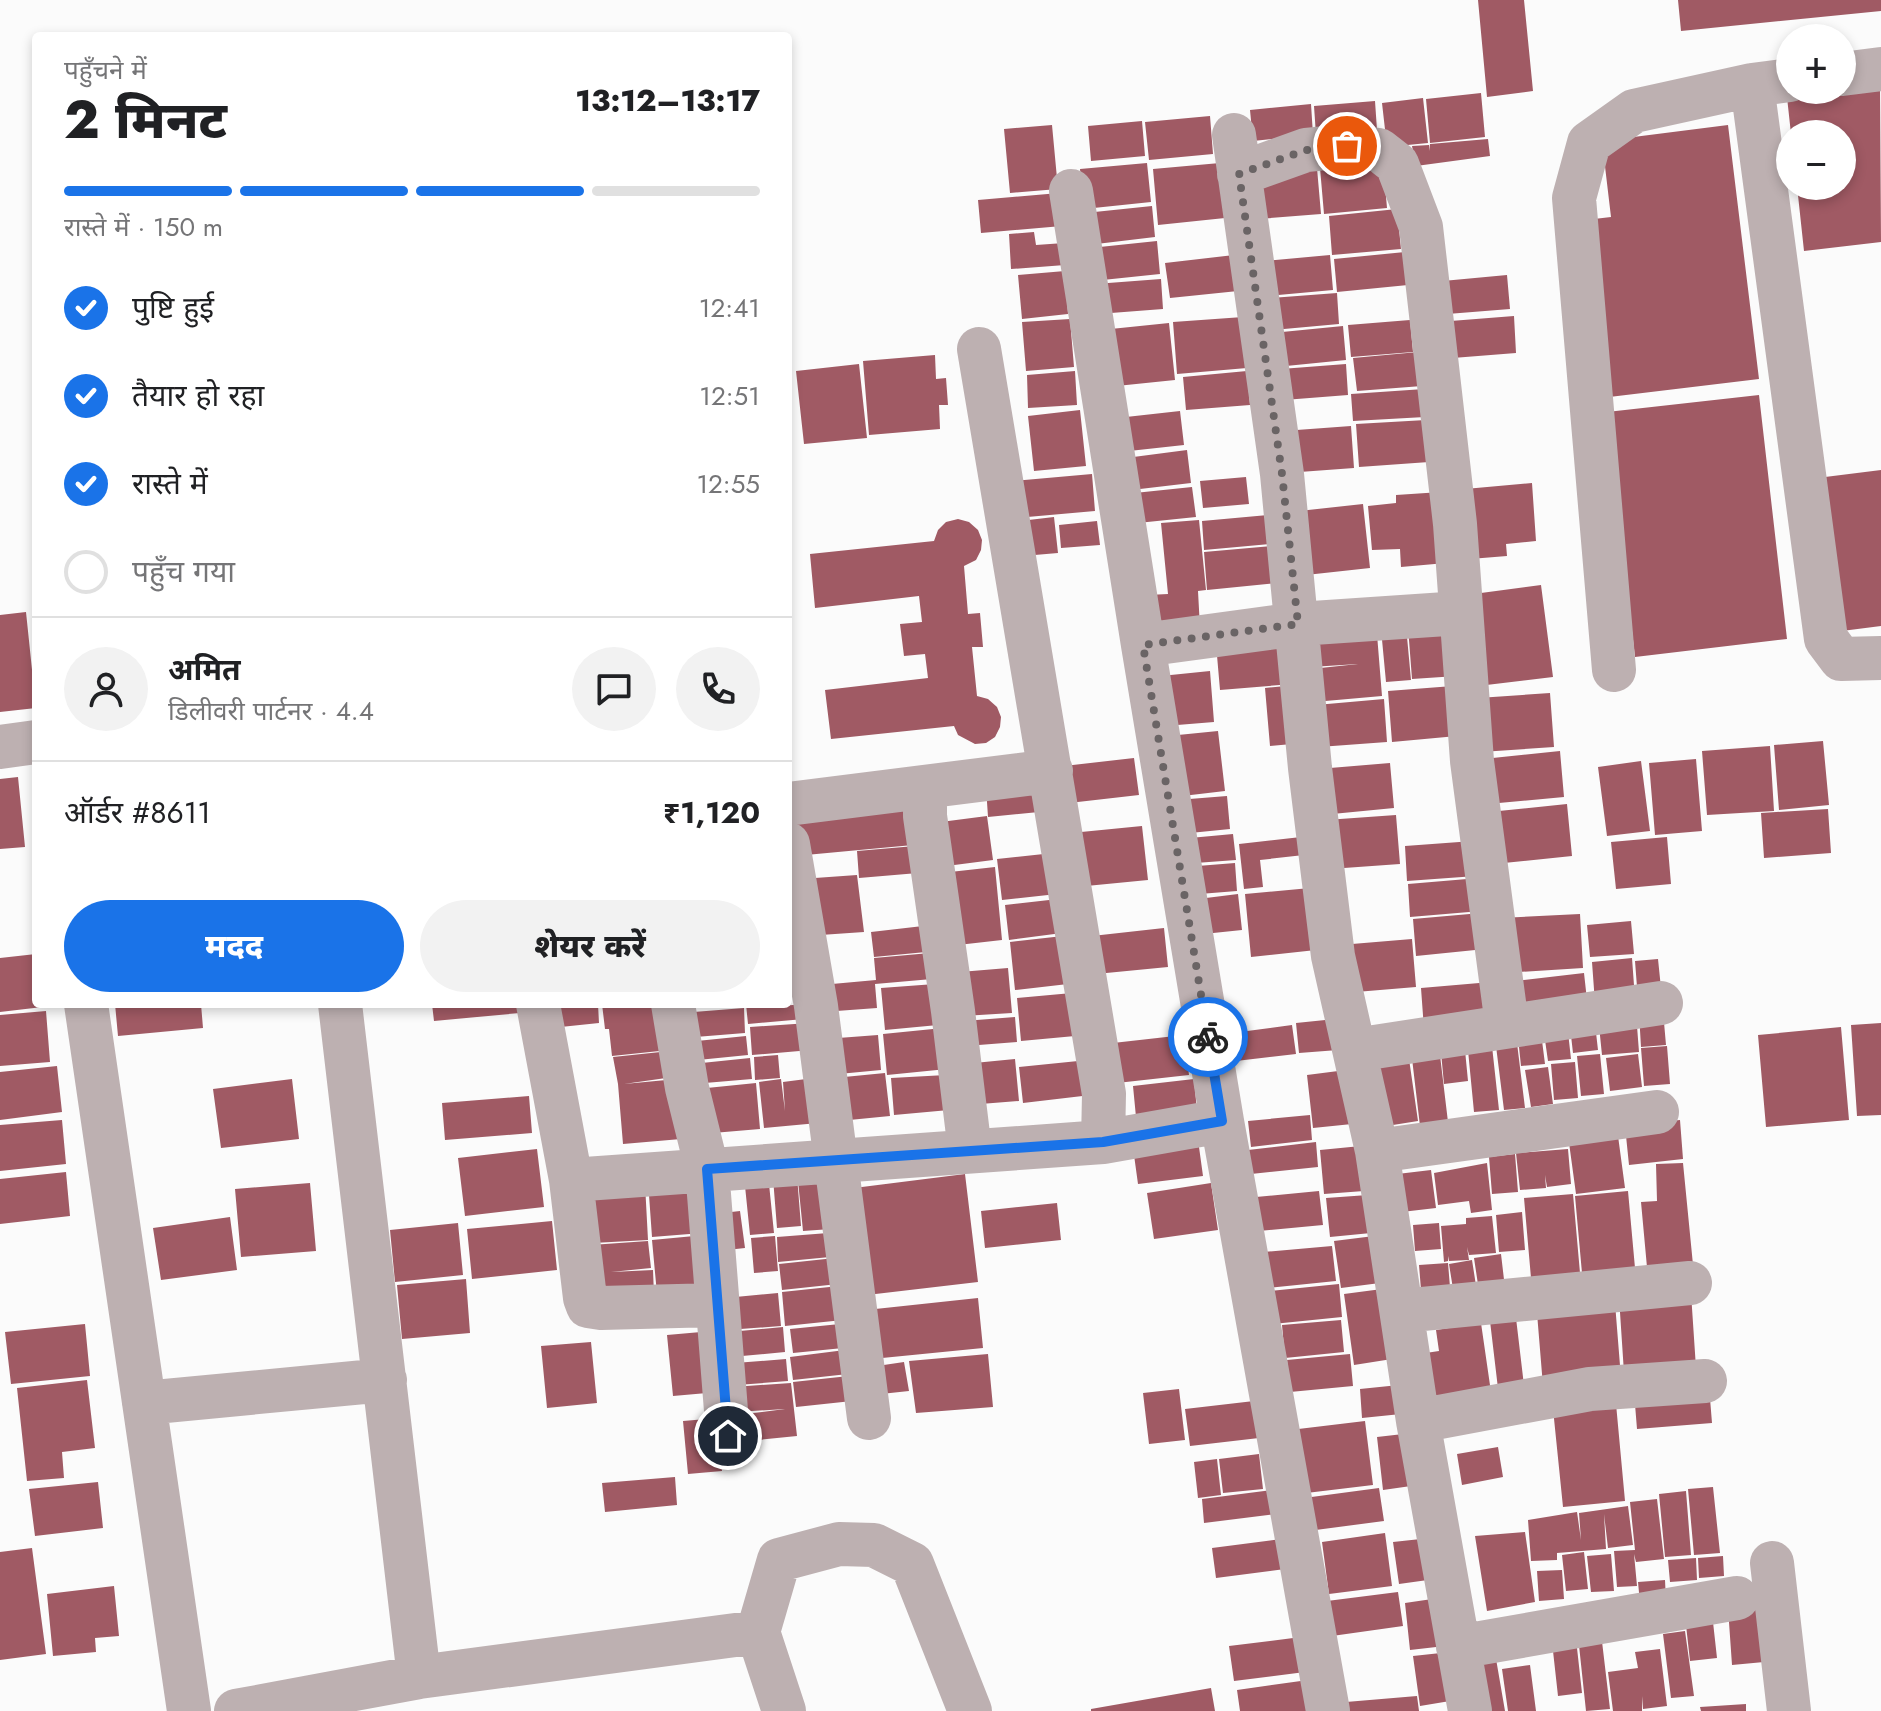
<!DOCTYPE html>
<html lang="hi">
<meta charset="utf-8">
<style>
:root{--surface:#fff;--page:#f2f2f2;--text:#202124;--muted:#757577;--line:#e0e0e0;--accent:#1a73e8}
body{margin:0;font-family:Jost,"Noto Sans Devanagari",sans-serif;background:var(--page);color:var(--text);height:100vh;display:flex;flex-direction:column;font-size:30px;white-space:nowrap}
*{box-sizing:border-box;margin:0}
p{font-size:26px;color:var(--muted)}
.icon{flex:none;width:44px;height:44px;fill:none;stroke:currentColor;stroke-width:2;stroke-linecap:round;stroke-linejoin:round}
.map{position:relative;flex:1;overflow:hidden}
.side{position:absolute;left:32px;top:32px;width:760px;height:976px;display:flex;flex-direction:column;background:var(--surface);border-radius:8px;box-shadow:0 4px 12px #0003}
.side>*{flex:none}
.tools{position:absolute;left:1776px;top:24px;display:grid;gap:16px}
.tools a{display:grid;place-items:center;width:80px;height:80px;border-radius:50%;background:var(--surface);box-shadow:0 4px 12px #0003;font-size:40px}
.pin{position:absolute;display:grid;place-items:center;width:68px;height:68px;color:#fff;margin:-34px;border:4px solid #fff;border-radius:50%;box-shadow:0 2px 8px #0007}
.courier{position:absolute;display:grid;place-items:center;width:80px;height:80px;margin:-40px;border:6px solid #1a73e8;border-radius:50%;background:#fff;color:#222;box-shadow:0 2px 10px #0007}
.head em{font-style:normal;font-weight:800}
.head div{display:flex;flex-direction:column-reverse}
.head{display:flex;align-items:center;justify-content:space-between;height:136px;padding:0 32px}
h1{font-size:52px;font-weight:800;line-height:60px}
.bar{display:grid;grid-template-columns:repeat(4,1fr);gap:12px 8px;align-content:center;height:96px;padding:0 32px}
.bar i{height:10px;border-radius:6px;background:var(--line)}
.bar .selected{background:var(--accent)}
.bar p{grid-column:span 4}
.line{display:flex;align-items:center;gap:20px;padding:0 32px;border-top:2px solid var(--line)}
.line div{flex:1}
.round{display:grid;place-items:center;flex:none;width:84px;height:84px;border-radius:42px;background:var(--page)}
ol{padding:0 32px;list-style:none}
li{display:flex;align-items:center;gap:24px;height:88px}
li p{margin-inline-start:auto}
li .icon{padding:8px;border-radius:50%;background:var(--accent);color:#fff;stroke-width:4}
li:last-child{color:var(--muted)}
li i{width:44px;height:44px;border:4px solid var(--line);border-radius:50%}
.action{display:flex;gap:16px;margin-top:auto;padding:16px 32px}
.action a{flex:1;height:92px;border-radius:48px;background:var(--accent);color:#fff;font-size:32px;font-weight:800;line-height:92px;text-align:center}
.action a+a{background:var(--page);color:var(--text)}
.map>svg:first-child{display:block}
.building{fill:#a05a64}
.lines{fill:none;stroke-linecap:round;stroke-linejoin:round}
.street{stroke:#bdb0b1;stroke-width:44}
.done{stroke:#6a6465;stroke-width:8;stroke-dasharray:0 14.4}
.route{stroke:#1a73e8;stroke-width:10}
</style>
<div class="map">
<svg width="1881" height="1711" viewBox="0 0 1881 1711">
<rect width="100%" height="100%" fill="#fbfbfb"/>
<path class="building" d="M1478,0H1524L1533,91L1487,97Z
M1678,0H1881V11L1681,31Z
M1880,87L1881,242L1804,251L1797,186H1842V134H1791L1787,97Z
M1481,93L1485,137L1430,143L1426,99Z
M1423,98L1428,143L1387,147L1382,103Z
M1375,101L1377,130L1316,135L1314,106Z
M1311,104L1313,135L1253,141L1250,110Z
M1210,116L1213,154L1149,160L1145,122Z
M1142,121L1145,156L1091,161L1088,126Z
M1052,125L1058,189L1010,193L1004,129Z
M1728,125L1759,379L1601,398L1594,219L1611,217L1602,141Z
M1488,139L1490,156L1416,166L1412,146L1429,145V151L1430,144Z
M1383,162L1387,208L1324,214L1320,168Z
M1147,163L1151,202L1084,209L1080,169Z
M1220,163L1225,218L1158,225L1153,169Z
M1317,168L1321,214L1259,219L1255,173Z
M1059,193L1062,226L981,233L978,200Z
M1152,206L1155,237L1088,245L1085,213Z
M1397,209L1401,249L1332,255L1329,216Z
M1034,232L1036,245L1064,243L1065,265L1011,269L1009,234Z
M1157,241L1160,274L1093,281L1090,248Z
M1405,252L1408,285L1337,292L1334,259Z
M1234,255L1238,291L1170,298L1165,263Z
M1330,255L1333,290L1267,296L1264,261Z
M1065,271L1068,314L1022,319L1018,275Z
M1507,275L1510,309L1435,315L1432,282Z
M1161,279L1163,309L1098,314L1095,284Z
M1337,293L1339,324L1273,330L1271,298Z
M1514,316L1516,353L1440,359L1438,322Z
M1243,317L1247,368L1177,374L1173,322Z
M1070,319L1074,367L1026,371L1022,322Z
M1410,320L1413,352L1351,357L1348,325Z
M1169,323L1175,380L1107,387L1101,330Z
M1343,326L1346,360L1276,367L1272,333Z
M1418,352L1422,386L1357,391L1353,358Z
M935,355L936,379L946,378L948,405H939L940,429L869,435L863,361Z
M859,364L867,438L804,444L796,371Z
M1346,364L1348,395L1284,400L1281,369Z
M1075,371L1077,405L1028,408L1027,375Z
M1247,371L1250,405L1186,410L1183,377Z
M1424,389L1425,417L1353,421L1351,394Z
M1759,395L1787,639L1635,657L1607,412Z
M1080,410L1086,466L1034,471L1028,416Z
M1180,411L1184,445L1120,452L1117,418Z
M1426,420L1429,462L1359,467L1356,424Z
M1351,426L1354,468L1286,473L1283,431Z
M1187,450L1191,483L1123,491L1118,459Z
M1881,470V626L1834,632L1817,478Z
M1092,474L1095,511L1016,518L1013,481Z
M1246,477L1249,504L1203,508L1200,481Z
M1532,483L1536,541L1506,544L1507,556L1470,559L1465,489Z
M1192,487L1196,517L1128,524L1125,494Z
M1441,492L1446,563L1401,567L1400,549L1372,550L1368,506L1396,503V495Z
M1363,504L1370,568L1306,575L1299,511Z
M1268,515L1270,544L1204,550L1202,521Z
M1054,517L1058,553L1023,556L1020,521Z
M958,519L969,522L978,530L982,540L981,550L976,560L964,566L968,614L980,613L983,647H972L977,696L988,699L997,707L1001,717L1000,727L995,737L986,743L975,744L958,735L954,726L831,739L825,690L928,678L925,654L904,656L900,624L922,622L919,596L815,608L810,554L934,541L938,530L946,522Z
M1199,520L1206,590L1198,591L1200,628L1151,631L1148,595L1168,594L1161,523Z
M1097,521L1100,545L1061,548L1059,525Z
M1272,546L1276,583L1207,590L1204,552Z
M1541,585L1553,677L1478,686L1466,595Z
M26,612L36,708L0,712V615Z
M1376,622L1382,696L1314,702L1311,669L1358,664L1311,667L1308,627Z
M1453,623L1457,676L1412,679L1408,627Z
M1406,626L1411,680L1386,682L1381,629Z
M1288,637L1292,684L1220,690L1216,644Z
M1210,671L1214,722L1165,726L1161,676Z
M1286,686L1292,744L1270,746L1265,688Z
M1453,686L1457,736L1392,742L1388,691Z
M1550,693L1554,747L1481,752L1478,698Z
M1384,699L1387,742L1319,747L1316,705Z
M1218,731L1225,791L1174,797L1168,736Z
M1823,741L1829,805L1779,810L1774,745Z
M1770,746L1774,811L1707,815L1702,751Z
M1560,751L1564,797L1488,804L1483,759Z
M1134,758L1139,795L1069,803L1064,766Z
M1696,759L1702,831L1655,835L1649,763Z
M1641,761L1650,831L1607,836L1598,767Z
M1390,763L1394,808L1322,815L1318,769Z
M18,777L25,847L0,849V779Z
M1046,780L1049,811L988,817L986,787Z
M909,796L913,845L795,856L790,806Z
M1227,796L1230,829L1180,834L1177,800Z
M1567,804L1572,856L1494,864L1489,812Z
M1828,809L1831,853L1764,858L1761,813Z
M1396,815L1400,864L1330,869L1326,820Z
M987,816L993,860L939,867L933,823Z
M1142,826L1148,880L1076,887L1071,833Z
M1233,834L1236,860L1182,864L1179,839Z
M1301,837L1304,855L1260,860L1263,887L1244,889L1239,844Z
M1667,837L1671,884L1616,889L1611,842Z
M1473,841L1476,876L1407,881L1405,846Z
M915,846L918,873L859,878L857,851Z
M1053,853L1057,894L1002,900L997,859Z
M1235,863L1237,891L1187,895L1185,867Z
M995,867L1002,940L949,946L941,873Z
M857,875L864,932L806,936L801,879Z
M1479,878L1481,911L1410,917L1408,884Z
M1310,888L1316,950L1251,957L1245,894Z
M1238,894L1242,930L1194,935L1190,900Z
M1058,899L1062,933L1009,940L1005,905Z
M1481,913L1485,949L1416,956L1413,919Z
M1580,914L1583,968L1503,973L1500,918Z
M1631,921L1634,954L1590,957L1587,925Z
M923,926L926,952L874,957L871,932Z
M1164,928L1168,967L1096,974L1092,936Z
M1063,936L1068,984L1015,990L1010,942Z
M1412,939L1416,987L1344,993L1340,945Z
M930,953L932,979L875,984L877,1008L823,1012L821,985L876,980L874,958Z
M36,954V1004H51V1006L0,1012V958Z
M1632,958L1635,999L1595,1003L1592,962Z
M1658,959L1662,998L1638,1000L1635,961Z
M1008,968L1012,1013L963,1016L960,972Z
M1584,973L1588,1009L1511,1018L1507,982Z
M1491,982L1494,1023L1424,1029L1421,988Z
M935,984L938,1025L885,1030L881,988Z
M1072,993L1075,1036L1021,1041L1017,998Z
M115,1004H201L203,1028L118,1036Z
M432,1004H519L520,1013L434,1021Z
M554,1004H598L599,1023L551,1028Z
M602,1004H664L669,1050L612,1056L609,1029H605Z
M746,1004H761L762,1008L803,1004L804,1019L748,1024Z
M744,1008L745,1033L683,1038L681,1013Z
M46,1011L50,1062L0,1066V1015Z
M1663,1011L1666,1045L1641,1047L1639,1013Z
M1636,1013L1639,1052L1602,1055L1598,1016Z
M1594,1015L1598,1050L1573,1053L1569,1018Z
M1015,1017L1017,1042L966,1046L964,1021Z
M1335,1019L1338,1050L1299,1053L1296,1023Z
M809,1023L811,1050L752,1055L750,1027Z
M1567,1023L1571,1059L1548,1061L1543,1026Z
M1881,1023V1115L1857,1116L1851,1025Z
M1292,1025L1296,1054L1236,1061L1232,1033Z
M1540,1025L1545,1064L1521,1066L1517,1028Z
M1841,1027L1849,1120L1766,1127L1758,1035Z
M943,1028L947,1069L887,1075L883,1034Z
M878,1035L881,1070L828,1075L825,1039Z
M1184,1035L1189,1075L1117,1083L1113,1043Z
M1516,1035L1525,1108L1504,1110L1495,1038Z
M746,1036L748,1055L688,1061L687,1042Z
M1491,1037L1499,1110L1474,1112L1467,1040Z
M1464,1040L1468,1081L1444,1084L1440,1042Z
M1667,1046L1670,1084L1644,1086L1641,1048Z
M1439,1047L1448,1122L1420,1126L1411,1050Z
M670,1051L673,1077L624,1084L677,1079L681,1139L623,1144L618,1084L613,1057Z
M1408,1052L1418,1121L1374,1128L1363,1058Z
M1600,1054L1604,1094L1581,1096L1577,1056Z
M1638,1054L1642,1087L1610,1091L1606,1058Z
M778,1055L780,1078L755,1080L754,1057Z
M750,1058L752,1079L693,1084L692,1064Z
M1015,1059L1019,1101L968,1105L964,1064Z
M1088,1060L1091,1095L1023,1103L1019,1067Z
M1575,1062L1578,1098L1554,1100L1551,1064Z
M57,1066L62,1112L0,1120V1072Z
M1548,1067L1553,1104L1531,1107L1525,1070Z
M1346,1070L1352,1124L1313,1128L1307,1075Z
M885,1073L890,1116L839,1121L834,1078Z
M946,1075L949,1110L894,1115L891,1078Z
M814,1078L818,1123L764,1128L759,1082L781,1079L785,1111L783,1082Z
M292,1079L299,1139L221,1148L213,1089Z
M1194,1079L1197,1111L1136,1117L1133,1086Z
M756,1083L760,1129L701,1134L697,1089Z
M529,1096L532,1133L445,1140L442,1103Z
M1310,1115L1312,1140L1251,1147L1248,1121Z
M62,1120L66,1164L0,1171V1125Z
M1680,1120L1683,1159L1629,1165L1625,1126Z
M1616,1121L1625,1188L1576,1194L1567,1128Z
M1316,1142L1318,1167L1251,1174L1248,1150Z
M1361,1146L1364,1191L1324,1194L1320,1150Z
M1199,1147L1203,1176L1138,1184L1134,1155Z
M537,1149L544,1207L465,1216L458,1158Z
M1568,1149L1571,1184L1547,1187L1545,1175L1546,1188L1520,1190L1516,1153Z
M1515,1154L1518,1192L1492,1194L1489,1157Z
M1487,1163L1492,1210L1471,1213L1469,1201L1438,1205L1434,1173Z
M1683,1163L1694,1275L1648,1278L1641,1202L1657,1201L1656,1164Z
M1431,1170L1436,1208L1393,1213L1389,1175Z
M66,1172L70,1216L0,1224V1179Z
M965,1174L978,1282L867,1295L854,1188Z
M797,1176L801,1226L777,1228L773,1178Z
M826,1177L831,1229L803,1231L798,1181Z
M699,1178L702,1233L652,1237L648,1181Z
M310,1183L316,1251L241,1257L235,1189Z
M1211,1183L1218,1230L1154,1239L1147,1193Z
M645,1184L648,1240L593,1243L589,1188Z
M769,1184L774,1233L750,1235L745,1186Z
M1319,1191L1323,1225L1259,1231L1256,1197Z
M1628,1191L1635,1268L1582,1273L1575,1196Z
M1573,1194L1580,1273L1531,1278L1524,1198Z
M1368,1195L1371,1233L1330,1237L1326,1198Z
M1057,1203L1061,1240L985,1248L981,1211Z
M740,1211L745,1248L718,1251L714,1214Z
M1522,1212L1525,1250L1499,1252L1496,1215Z
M1492,1216L1496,1253L1469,1255L1467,1247L1469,1260L1449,1261L1448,1256V1261L1444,1262L1441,1226L1466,1224V1218Z
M230,1217L237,1270L161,1280L153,1228Z
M552,1221L557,1270L472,1279L467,1229Z
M458,1223L463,1275L395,1282L390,1230Z
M1439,1223L1441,1249L1415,1251L1413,1225Z
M828,1233L830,1257L778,1262L777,1237Z
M705,1235L709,1290L657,1294L652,1240Z
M775,1236L778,1271L754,1273L751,1238Z
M1374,1236L1380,1283L1341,1288L1334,1241Z
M648,1241L651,1268L611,1272L653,1270L654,1295L597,1299L591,1245Z
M1332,1246L1336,1281L1267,1288L1263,1252Z
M1501,1254L1505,1288L1479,1291L1474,1258Z
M835,1258L838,1284L782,1290L779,1264Z
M1472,1260L1477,1292L1454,1295L1449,1264Z
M1448,1263L1451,1299L1422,1302L1419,1265Z
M466,1279L470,1333L402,1339L397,1285Z
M1339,1284L1342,1317L1273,1324L1269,1291Z
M839,1286L843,1320L785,1326L782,1292Z
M1382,1289L1392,1359L1354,1365L1344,1294Z
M778,1293L781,1326L727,1330L725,1298Z
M1691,1293L1696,1368L1624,1373L1619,1297Z
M978,1298L983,1348L872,1359L866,1310Z
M1615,1303L1621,1378L1543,1386L1537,1313Z
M1516,1318L1525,1394L1499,1397L1490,1321Z
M1341,1320L1344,1352L1285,1358L1282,1325Z
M1481,1323L1492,1399L1426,1402L1419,1354L1439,1351L1436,1330Z
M85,1324L90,1376L11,1384L5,1332Z
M840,1324L843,1348L793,1353L790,1329Z
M783,1327L785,1352L731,1357L729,1332Z
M701,1332L707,1393L673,1396L667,1335Z
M591,1342L597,1403L547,1408L541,1346Z
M845,1350L848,1374L793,1380L790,1357Z
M988,1354L993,1407L916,1413L909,1361Z
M1350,1354L1353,1386L1290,1392L1287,1360Z
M786,1359L788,1381L737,1385L735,1363Z
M904,1362L909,1391L881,1394L877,1366Z
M849,1376L852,1401L796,1407L793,1382Z
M87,1380L95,1448L62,1452L64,1478L27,1481L17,1388Z
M791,1383L797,1436L739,1442L737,1415L785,1409L735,1412L733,1387Z
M1399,1385L1401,1414L1362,1418L1360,1389Z
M1709,1386L1712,1423L1637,1429L1634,1392Z
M1179,1389L1185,1440L1149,1444L1143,1393Z
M1615,1393L1625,1501L1563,1507L1552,1399Z
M1254,1401L1259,1438L1190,1446L1185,1409Z
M718,1418L722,1471L688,1474L683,1421Z
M1365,1421L1373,1485L1298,1494L1290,1430Z
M1412,1433L1418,1485L1383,1490L1377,1437Z
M1498,1447L1503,1477L1462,1485L1457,1454Z
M1259,1454L1263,1489L1223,1493L1219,1459Z
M1217,1459L1221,1495L1198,1498L1194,1462Z
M675,1477L677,1505L605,1512L602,1483Z
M98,1482L103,1528L35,1536L29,1489Z
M1713,1487L1720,1553L1694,1555L1688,1489Z
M1379,1488L1384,1521L1308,1531L1304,1498Z
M1272,1490L1275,1514L1204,1523L1202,1499Z
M1686,1491L1691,1555L1665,1557L1659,1494Z
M1657,1499L1664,1559L1636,1562L1634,1554L1637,1586L1617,1587L1614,1551L1635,1550L1630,1502Z
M1628,1506L1633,1545L1608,1548L1604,1514L1606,1549L1557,1553V1560L1531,1561L1528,1520L1577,1512L1581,1540L1579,1513Z
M1525,1532L1535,1602L1487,1611L1475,1536Z
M1385,1533L1392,1586L1329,1594L1322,1542Z
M1430,1538L1435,1579L1399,1584L1393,1542Z
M1281,1539L1285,1569L1216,1578L1212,1548Z
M32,1548L46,1654L0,1660V1552Z
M1584,1552L1588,1589L1566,1591L1562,1555Z
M1611,1554L1614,1591L1591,1592L1587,1556Z
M1723,1556L1724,1576L1699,1578L1698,1558Z
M1696,1558L1697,1580L1670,1582L1668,1560Z
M1562,1570L1564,1599L1539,1601L1537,1571Z
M1665,1580L1666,1601L1640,1603L1638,1582Z
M114,1586L119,1636L95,1638L96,1652L53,1656L47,1594Z
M1398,1592L1403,1626L1332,1636L1327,1601Z
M1439,1598L1445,1646L1410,1650L1405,1603Z
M1760,1605L1764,1662L1732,1665L1728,1608Z
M1712,1613L1717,1658L1690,1661L1685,1616Z
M1685,1631L1694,1696L1671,1698L1663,1634Z
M1601,1633L1610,1709L1586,1711L1578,1636Z
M1301,1637L1305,1672L1234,1681L1229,1646Z
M1576,1639L1582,1693L1558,1696L1552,1642Z
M1660,1649L1667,1706L1643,1709L1642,1696V1711H1613L1608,1672L1638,1668L1635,1652Z
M1450,1652L1456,1700L1420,1706L1413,1656Z
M1495,1653L1505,1711H1476L1466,1658Z
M1530,1665L1536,1711H1508L1502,1669Z
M1308,1680L1312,1711H1240L1237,1690Z
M1211,1688L1215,1711H1091V1709Z
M1417,1696L1419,1711H1347L1346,1702Z
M1746,1704V1711H1701L1700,1707Z"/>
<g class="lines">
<path class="street" d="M1842,74L1881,69
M1752,85L1826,639L1841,659L1881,658
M1234,135L1282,474L1310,768L1333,956L1377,1151L1418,1421L1470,1711
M1239,174L1306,150L1347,146L1379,150L1397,164L1421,227L1455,524L1472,761L1507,1025
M1071,191L1143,645L1222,1121L1328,1711
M1143,645L1298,624L1461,613
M1614,670L1574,198L1589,143L1634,111L1752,85L1790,80
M0,747L36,742
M925,787V816L953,1011L970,1151
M788,804L1051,771
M788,844L816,1006L869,1418
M86,1004L189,1711
M340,1004L419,1677
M538,1004L571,1180L1103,1142L1104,1094L979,349
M673,1004L687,1088L707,1169L728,1436
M1355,1050L1661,1003
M1103,1142L1222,1121
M1377,1151L1657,1112
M571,1180L585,1298L588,1306L601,1308L717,1305
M1402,1311L1690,1283
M144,1403L385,1380
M1418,1421L1590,1389L1705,1381
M1772,1563L1789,1711
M1458,1647L1737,1598
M236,1711L419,1677L758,1632
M784,1711L758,1632L779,1560L839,1544L874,1545L912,1564L970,1711"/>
</g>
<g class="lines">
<path class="done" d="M1208,1037L1143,645L1298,624L1282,474L1239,174L1306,150L1347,146"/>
<path class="route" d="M728,1436L707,1169L1103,1142L1222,1121L1208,1037"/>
</g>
</svg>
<div class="tools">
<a>+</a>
<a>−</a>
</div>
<div class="pin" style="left:1347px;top:146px;background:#ea580c"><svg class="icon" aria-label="bag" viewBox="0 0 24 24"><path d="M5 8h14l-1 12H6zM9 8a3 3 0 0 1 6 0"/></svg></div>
<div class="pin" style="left:728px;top:1436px;background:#1f2937"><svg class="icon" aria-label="home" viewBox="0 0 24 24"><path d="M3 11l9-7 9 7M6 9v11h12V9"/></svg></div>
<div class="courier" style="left:1208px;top:1037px"><svg class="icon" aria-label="bike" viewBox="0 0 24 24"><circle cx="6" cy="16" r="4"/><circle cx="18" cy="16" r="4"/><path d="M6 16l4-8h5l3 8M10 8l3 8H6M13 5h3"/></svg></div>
<section class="side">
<div class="head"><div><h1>2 मिनट</h1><p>पहुँचने में</p></div><em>13:12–13:17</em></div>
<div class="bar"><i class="selected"></i><i class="selected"></i><i class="selected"></i><i></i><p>रास्ते में · 150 m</p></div>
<ol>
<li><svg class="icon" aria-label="check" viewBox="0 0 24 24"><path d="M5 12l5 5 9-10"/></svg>पुष्टि हुई<p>12:41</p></li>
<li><svg class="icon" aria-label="check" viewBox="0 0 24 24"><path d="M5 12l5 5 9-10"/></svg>तैयार हो रहा<p>12:51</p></li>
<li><svg class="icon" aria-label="check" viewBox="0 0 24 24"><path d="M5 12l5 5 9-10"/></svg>रास्ते में<p>12:55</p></li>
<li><i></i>पहुँच गया</li>
</ol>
<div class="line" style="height:144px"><a class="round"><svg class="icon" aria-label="person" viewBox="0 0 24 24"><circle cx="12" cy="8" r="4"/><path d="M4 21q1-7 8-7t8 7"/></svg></a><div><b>अमित</b><p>डिलीवरी पार्टनर · 4.4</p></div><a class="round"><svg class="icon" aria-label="chat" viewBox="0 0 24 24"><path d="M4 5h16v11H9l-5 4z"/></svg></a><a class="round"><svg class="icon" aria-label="phone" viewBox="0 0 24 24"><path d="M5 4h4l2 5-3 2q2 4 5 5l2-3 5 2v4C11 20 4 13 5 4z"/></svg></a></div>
<div class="line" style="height:104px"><div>ऑर्डर #8611</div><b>₹1,120</b></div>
<div class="action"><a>मदद</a><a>शेयर करें</a></div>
</section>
</div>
